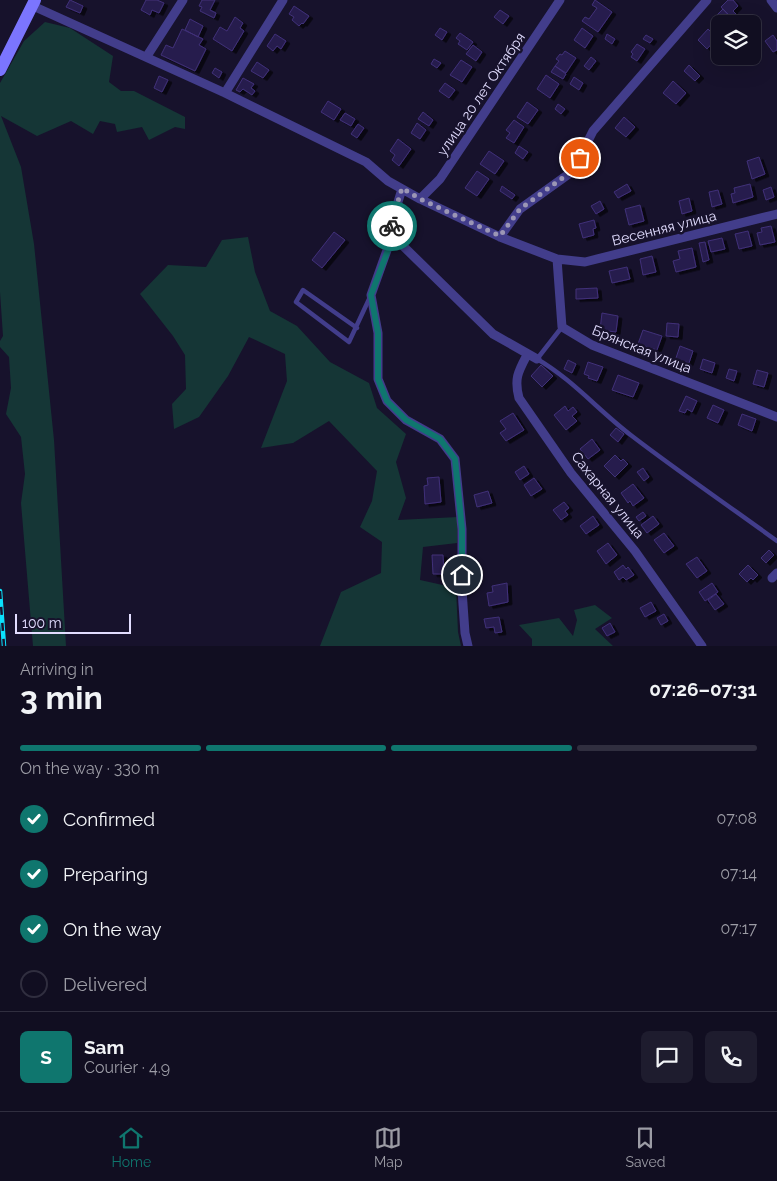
<!DOCTYPE html>
<meta charset="utf-8">
<style>
:root{--surface:#110e21;--page:#1e1c2e;--text:#f1f3f6;--muted:#9c9ca5;--line:#302e3f;--accent:#0f766e}
body{margin:0;font-family:Raleway,sans-serif;background:var(--page);color:var(--text);height:100vh;display:flex;flex-direction:column;font-size:19px;white-space:nowrap}
*{box-sizing:border-box;margin:0}
p{font-size:16px;color:var(--muted)}
.icon{flex:none;width:28px;height:28px;fill:none;stroke:currentColor;stroke-width:2;stroke-linecap:round;stroke-linejoin:round}
.map{position:relative;height:646px;overflow:hidden}
.sheet{display:flex;flex-direction:column;background:var(--surface);flex:1}
.sheet>*{flex:none}
.fabs{position:absolute;left:711px;top:15px;display:grid;gap:10px}
.fabs a{display:grid;place-items:center;width:50px;height:50px;border-radius:8px;background:var(--surface);box-shadow:0 5px 20px #0002,0 0 0 1px var(--line);font-size:25px}
.scale{position:absolute;left:15px;bottom:12px;width:116px;box-sizing:border-box;padding-left:5px;border:2px solid #e2ddff;border-top:0;font-size:14px;line-height:18px;white-space:nowrap;color:#e2ddff;-webkit-text-stroke:4px #17122c;paint-order:stroke}
.pin{position:absolute;display:grid;place-items:center;width:42px;height:42px;color:#fff;margin:-21px;border:2px solid #fff;border-radius:50%;box-shadow:0 1px 5px #0007}
.courier{position:absolute;display:grid;place-items:center;width:50px;height:50px;margin:-25px;border:4px solid #0f766e;border-radius:50%;background:#fff;color:#222;box-shadow:0 1px 6px #0007}
.head em{font-style:normal;font-weight:700}
.head div{display:flex;flex-direction:column-reverse}
.head{display:flex;align-items:center;justify-content:space-between;height:85px;padding:0 20px}
h1{font-size:32px;font-weight:700;line-height:38px}
.bar{display:grid;grid-template-columns:repeat(4,1fr);gap:8px 5px;align-content:center;height:60px;padding:0 20px}
.bar i{height:6px;border-radius:4px;background:var(--line)}
.bar .selected{background:var(--accent)}
.bar p{grid-column:span 4}
.line{display:flex;align-items:center;gap:12px;padding:0 20px;border-top:1px solid var(--line)}
.line div{flex:1}
.round{display:grid;place-items:center;flex:none;width:52px;height:52px;border-radius:8px;background:var(--page)}
ol{padding:0 20px;list-style:none}
li{display:flex;align-items:center;gap:15px;height:55px}
li p{margin-inline-start:auto}
li .icon{padding:5px;border-radius:50%;background:var(--accent);color:#fff;stroke-width:4}
li:last-child{color:var(--muted)}
li i{width:28px;height:28px;border:2px solid var(--line);border-radius:50%}
.menu{display:flex;justify-content:space-around;align-items:center;height:70px;border-top:1px solid var(--line);background:var(--surface);font-size:14px;color:var(--muted)}
.menu a{display:grid;justify-items:center;gap:2px}
.menu .selected{color:var(--accent)}
.map>svg:first-child{display:block}
.green{fill:#153636}
.building{fill:#281e4d;stroke:#403079;filter:url(#shadow)}
.lines{fill:none;stroke-linecap:round;stroke-linejoin:round}
.lane{stroke:#423d8b;stroke-width:4.5}
.street{stroke:#423d8b;stroke-width:9}
.secondary{stroke:#7b75fe;stroke-width:12}
.rail-casing{stroke:#0be1fd;stroke-width:4.5}
.rail{stroke:#17122c;stroke-width:2.5;stroke-dasharray:8;stroke-linecap:butt}
.done{stroke:#9b96b5;stroke-width:5;stroke-dasharray:0 9}
.route{stroke:#0f766e;stroke-width:6}
.labels{text-anchor:middle;dominant-baseline:central;stroke-width:5;stroke-linejoin:round;paint-order:stroke}
.street-label{font-size:14px;fill:#e2ddff;stroke:#17122c}
</style>
<div class="map">
<svg width="777" height="646" viewBox="0 0 777 646">
<defs>
<filter id="shadow"><feDropShadow dx="4" dy="2.5" stdDeviation="0" flood-color="#0009"/></filter>
</defs>
<rect width="100%" height="100%" fill="#17122c"/>
<path class="green" d="M45,22L70,28L113,56L109,82L121,91H134L185,117V129L175,127L149,140L142,127L117,132L115,124L100,121L93,134L71,121L37,136L1,116L21,167L34,244L54,440L66,646H33L21,503L25,474L21,437L6,414L11,388L9,357L0,347V341L3,336L0,292V83L24,41Z
M248,237L255,272L270,311L297,326L330,362L369,383L377,408L406,434L396,462L406,498L398,520L458,517L457,543L423,547L420,580L456,588L458,632L461,646H320L341,592L381,573L382,542L360,527L372,501L377,471L329,421L293,443L261,448L287,381L285,354L249,337L228,376L199,417L174,429L172,404L186,389L185,355L173,336L140,294L168,265L206,267L222,240Z
M595,605L612,618L595,629L613,646H532V639L519,625L559,618L573,636L577,620L574,610Z"/>
<path class="building" d="M70,0L83,6L80,13L66,7Z
M146,0H157L164,3L159,13L152,10L150,15L141,10Z
M202,0H215L210,10L216,13L214,18L200,11L202,7L199,6Z
M595,0L612,12L598,32L582,21L585,17L589,19L597,8L592,5Z
M728,0H733L738,6L733,11L737,15L732,19L721,7Z
M294,6L309,16L303,24L302,23L299,26L292,20L294,17L289,14Z
M723,9L729,15L723,21L717,15Z
M500,10L509,16L503,24L494,17Z
M235,17L243,23L240,28L244,31L232,51L213,39L220,27L227,31Z
M190,19L203,26L198,37L185,30Z
M440,28L447,32L442,40L435,35Z
M582,28L593,36L585,48L574,40Z
M182,29L203,39L199,45L206,49L195,71L161,55L166,45L173,48Z
M708,29L717,38L707,49L698,40Z
M460,33L473,42L467,50L458,44L460,41L456,38Z
M275,34L286,41L281,49L277,46L273,51L267,46Z
M607,34L615,39L612,44L605,39Z
M646,35L653,39L650,43L643,39Z
M773,35L777,41V50L773,52L765,41Z
M637,44L645,49L637,61L631,57L633,54L631,52Z
M473,45L482,52L476,61L466,54Z
M565,51L576,58L566,73L555,66L559,61L556,59L560,54L562,55Z
M591,57L596,61L589,70L584,66Z
M434,59L441,63L437,68L431,64Z
M461,60L472,67L462,82L450,75Z
M257,62L269,70L263,78L251,71Z
M689,65L700,76L695,81L684,71Z
M555,66L566,74L563,79L551,72Z
M215,68L222,72L219,78L212,73Z
M546,75L559,84L550,98L537,89Z
M159,76L168,80L162,92L154,88Z
M574,77L583,83L579,90L570,84Z
M243,78L254,84L251,88L255,91L252,95L243,89L240,92L236,90Z
M673,81L686,93L676,104L663,93Z
M445,83L455,90L449,98L439,91Z
M328,101L341,109L334,120L321,112Z
M527,102L538,110L528,124L517,117Z
M558,104L565,109L561,114L555,109Z
M423,112L433,120L429,126L418,119Z
M345,113L355,119L351,126L340,120Z
M624,117L635,127L626,137L615,128Z
M514,120L524,127L514,143L506,138L510,133L506,130Z
M417,123L426,130L420,139L411,133Z
M358,124L364,128L357,138L351,134Z
M398,139L411,149L399,166L392,160L395,155L390,151Z
M519,146L528,152L523,159L515,153Z
M489,151L504,161L495,174L480,164Z
M759,157L765,174L752,179L747,161Z
M477,171L489,179L477,196L465,188Z
M627,184L631,191L618,198L614,192Z
M750,184L753,197L733,203L731,194L735,193L734,188Z
M502,186L515,195L512,199L500,191Z
M771,187L774,197L766,200L763,190Z
M718,190L722,204L712,207L709,192Z
M689,198L692,211L682,214L679,201Z
M600,201L604,209L596,214L591,206Z
M640,205L644,221L629,225L625,209Z
M594,220L596,228L593,229L594,235L583,238L579,224Z
M771,226L775,242L760,245L757,233L762,232L761,228Z
M748,231L752,246L739,249L735,234Z
M334,232L345,240L322,268L312,260Z
M722,238L725,249L711,252L708,241Z
M705,242L709,260L703,262L699,243Z
M692,248L696,267L676,272L673,261L680,259L678,251Z
M652,256L656,272L643,275L640,259Z
M627,267L630,279L612,283L609,271Z
M597,288L598,298L576,299V289Z
M602,313L618,316L616,332L600,330Z
M667,323L679,324L678,337L666,336Z
M643,330L662,336L657,350L638,344Z
M680,346L693,351L689,363L685,362L684,364L675,361Z
M703,359L715,363L712,373L700,369Z
M568,360L576,364L572,373L564,369Z
M588,362L603,367L597,381L588,378L589,376L584,374Z
M541,365L553,376L542,387L531,376Z
M729,369L737,371L734,381L726,378Z
M757,370L768,373L764,387L753,384Z
M618,375L639,383L633,397L612,390Z
M686,396L697,401L692,412L687,409L685,413L679,411Z
M713,405L724,410L718,423L707,418Z
M565,406L568,411L573,407L577,412L572,416L577,421L566,430L554,415Z
M513,413L524,430L506,441L500,433L506,429L500,421Z
M742,414L756,419L752,431L738,425Z
M616,428L624,434L618,442L610,435Z
M592,439L600,450L588,459L580,449Z
M615,455L621,461L623,459L628,464L615,477L604,466Z
M524,466L529,474L520,480L515,472Z
M643,468L649,477L644,481L637,472Z
M439,477L441,502L425,504L424,486L428,485L427,478Z
M534,478L542,489L531,496L524,485Z
M633,484L644,498L633,506L630,501L628,503L621,493Z
M488,491L492,503L477,507L474,495Z
M564,502L569,508L565,511L568,515L561,520L553,510Z
M643,512L646,516L639,521L636,517Z
M593,516L599,525L586,534L580,526Z
M653,516L659,524L647,533L641,525Z
M664,533L674,546L664,553L654,540Z
M608,543L617,555L606,564L597,551Z
M769,550L774,555L766,563L761,558Z
M432,555H443L444,574H433Z
M697,557L707,571L697,578L686,564Z
M623,565L626,569L628,567L634,575L626,580L623,577L619,580L614,572Z
M748,565L758,575L753,580L751,578L747,582L739,574Z
M507,583L508,602L489,606L487,593L493,592L492,586Z
M712,583L718,592L705,601L699,592Z
M716,594L724,604L715,610L708,600Z
M651,602L656,611L645,617L640,608Z
M664,614L668,621L661,625L657,618Z
M499,617L502,632L495,633L494,627L486,628L484,619Z
M610,623L615,632L607,636L602,628Z"/>
<g class="lines">
<path class="lane" d="M562,327L537,359C572,379 600,412 632,436C679,472 729,506 777,541
M357,328L303,290L296,302L349,342L370,297"/>
<path class="street" d="M771,0L777,8
M33,6L225,93L366,162L388,181L420,199L500,237L557,259L585,262L777,214
M147,56L183,0
M225,93L283,0
M402,189L393,218L391,239L400,243L493,334L537,359
M420,199L440,179L560,0
M500,237L520,209L573,171L593,131L707,0
M391,239L371,295L378,333V379L387,401L406,420L440,439L455,459L462,529V590L465,633L468,646
M557,259L562,327L592,345L777,417
M527,355C518,372 514,379 519,398L571,473L635,551L702,646
M772,578L777,573"/>
<path class="secondary" d="M0,70L35,0"/>
<defs>
<path id="rail" d="M0,591L4,646"/>
</defs>
<use href="#rail" class="rail-casing"/>
<use href="#rail" class="rail"/>
</g>
<g class="lines">
<path class="done" d="M392,226L393,218L402,188L420,199L500,236L520,209L572,171L580,158"/>
<path class="route" d="M392,226L388,250L371,295L378,333V379L387,401L406,420L440,439L455,459L462,529V575"/>
</g>
<g class="labels">
<g class="street-label">
<text transform="translate(481 94) rotate(-56)">улица 20 лет Октября</text>
<text transform="translate(664 228) rotate(-14)">Весенняя улица</text>
<text transform="translate(642 349) rotate(22)">Брянская улица</text>
<text transform="translate(608 495) rotate(51)">Сахарная улица</text>
</g>
</g>
</svg>
<div class="fabs">
<a><svg class="icon" aria-label="layers" viewBox="0 0 24 24"><path d="M12 4l9 5-9 5-9-5zM3 14l9 5 9-5"/></svg></a>
</div>
<div class="scale">100 m</div>
<div class="pin" style="left:580px;top:158px;background:#ea580c"><svg class="icon" aria-label="bag" viewBox="0 0 24 24"><path d="M5 8h14l-1 12H6zM9 8a3 3 0 0 1 6 0"/></svg></div>
<div class="pin" style="left:462px;top:575px;background:#1f2937"><svg class="icon" aria-label="home" viewBox="0 0 24 24"><path d="M3 11l9-7 9 7M6 9v11h12V9"/></svg></div>
<div class="courier" style="left:392px;top:226px"><svg class="icon" aria-label="bike" viewBox="0 0 24 24"><circle cx="6" cy="16" r="4"/><circle cx="18" cy="16" r="4"/><path d="M6 16l4-8h5l3 8M10 8l3 8H6M13 5h3"/></svg></div>
</div>
<section class="sheet">
<div class="head"><div><h1>3 min</h1><p>Arriving in</p></div><em>07:26–07:31</em></div>
<div class="bar"><i class="selected"></i><i class="selected"></i><i class="selected"></i><i></i><p>On the way · 330 m</p></div>
<ol>
<li><svg class="icon" aria-label="check" viewBox="0 0 24 24"><path d="M5 12l5 5 9-10"/></svg>Confirmed<p>07:08</p></li>
<li><svg class="icon" aria-label="check" viewBox="0 0 24 24"><path d="M5 12l5 5 9-10"/></svg>Preparing<p>07:14</p></li>
<li><svg class="icon" aria-label="check" viewBox="0 0 24 24"><path d="M5 12l5 5 9-10"/></svg>On the way<p>07:17</p></li>
<li><i></i>Delivered</li>
</ol>
<div class="line" style="height:90px"><b class="round" style="background:var(--accent);color:#fff">S</b><div><b>Sam</b><p>Courier · 4.9</p></div><a class="round"><svg class="icon" aria-label="chat" viewBox="0 0 24 24"><path d="M4 5h16v11H9l-5 4z"/></svg></a><a class="round"><svg class="icon" aria-label="phone" viewBox="0 0 24 24"><path d="M5 4h4l2 5-3 2q2 4 5 5l2-3 5 2v4C11 20 4 13 5 4z"/></svg></a></div>
</section>
<nav class="menu">
<a class="selected"><svg class="icon" aria-label="home" viewBox="0 0 24 24"><path d="M3 11l9-7 9 7M6 9v11h12V9"/></svg>Home</a>
<a><svg class="icon" aria-label="map" viewBox="0 0 24 24"><path d="M3 6l6-2 6 2 6-2v14l-6 2-6-2-6 2zM9 4v14M15 6v14"/></svg>Map</a>
<a><svg class="icon" aria-label="saved" viewBox="0 0 24 24"><path d="M7 4h10v16l-5-4-5 4z"/></svg>Saved</a>
</nav>
